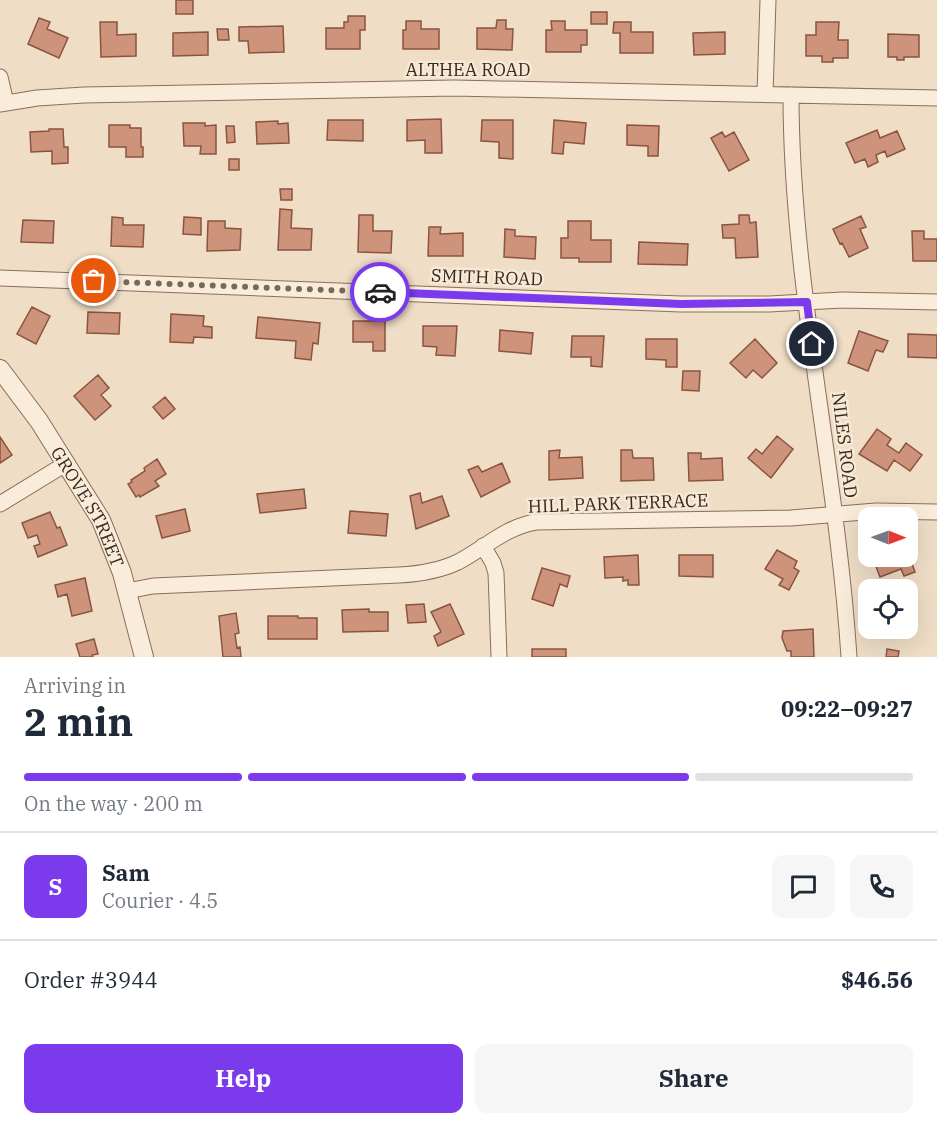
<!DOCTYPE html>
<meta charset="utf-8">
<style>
:root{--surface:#fff;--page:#f6f6f7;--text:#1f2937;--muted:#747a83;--line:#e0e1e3;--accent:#7c3aed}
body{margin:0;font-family:"IBM Plex Serif",serif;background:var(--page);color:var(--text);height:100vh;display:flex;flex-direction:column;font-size:22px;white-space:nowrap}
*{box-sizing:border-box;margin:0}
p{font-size:20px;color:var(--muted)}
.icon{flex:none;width:33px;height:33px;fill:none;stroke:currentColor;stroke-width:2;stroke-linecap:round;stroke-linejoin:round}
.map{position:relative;height:657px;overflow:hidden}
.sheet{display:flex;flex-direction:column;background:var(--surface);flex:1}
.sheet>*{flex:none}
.needle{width:39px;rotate:91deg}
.controls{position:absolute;left:858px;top:507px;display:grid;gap:12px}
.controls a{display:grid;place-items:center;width:60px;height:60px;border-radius:12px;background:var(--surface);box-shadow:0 6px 24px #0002;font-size:30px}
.pin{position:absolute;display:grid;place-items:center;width:51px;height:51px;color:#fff;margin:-26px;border:3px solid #fff;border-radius:50%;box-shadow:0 2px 6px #0007}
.courier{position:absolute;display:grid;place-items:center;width:60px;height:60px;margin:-30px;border:4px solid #7c3aed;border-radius:50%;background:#fff;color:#222;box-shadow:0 2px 8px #0007}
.overview em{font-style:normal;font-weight:700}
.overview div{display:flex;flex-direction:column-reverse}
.overview{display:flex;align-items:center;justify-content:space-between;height:102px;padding:0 24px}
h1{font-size:39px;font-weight:700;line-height:45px}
.bar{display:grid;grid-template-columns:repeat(4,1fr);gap:9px 6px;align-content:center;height:72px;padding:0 24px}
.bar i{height:8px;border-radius:4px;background:var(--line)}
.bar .selected{background:var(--accent)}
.bar p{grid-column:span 4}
.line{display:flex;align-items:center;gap:15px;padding:0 24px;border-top:2px solid var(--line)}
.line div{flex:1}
.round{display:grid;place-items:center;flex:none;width:63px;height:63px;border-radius:12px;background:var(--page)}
.primary-button{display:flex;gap:12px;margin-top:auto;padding:12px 24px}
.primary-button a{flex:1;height:69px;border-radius:12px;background:var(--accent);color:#fff;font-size:24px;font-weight:700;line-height:69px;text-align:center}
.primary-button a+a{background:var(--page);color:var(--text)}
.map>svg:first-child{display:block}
.building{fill:#ce937b;stroke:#8b5440;stroke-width:1.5}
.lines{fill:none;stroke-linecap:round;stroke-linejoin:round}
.minor-casing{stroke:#8b6e5b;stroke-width:17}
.tertiary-casing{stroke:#8b6e5b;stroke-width:20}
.minor{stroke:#faecda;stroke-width:15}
.tertiary{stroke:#faecda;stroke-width:18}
.done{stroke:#7a6859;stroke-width:6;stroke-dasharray:0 10.8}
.route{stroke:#7c3aed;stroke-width:8}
.labels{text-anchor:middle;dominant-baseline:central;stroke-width:5;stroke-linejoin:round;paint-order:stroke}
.street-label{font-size:18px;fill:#3b291f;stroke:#f6e9d6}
</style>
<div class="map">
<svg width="937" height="657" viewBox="0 0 937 657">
<rect width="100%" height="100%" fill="#efddc6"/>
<path class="building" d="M176,0H193V14H176Z
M591,12H607V24H591Z
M348,16H365V30H360V49H326V28H344V22H348Z
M39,18L50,22L47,29L68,38L59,58L28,44Z
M497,20H506V29H513L512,50L477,49V28H496Z
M406,21H421V29H439V49H403V30H406Z
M551,21H565V30H587V45H581V52H546V30H552Z
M100,22H117V35L136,34V56L101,57Z
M614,22H631V32H653V53H620V33H613Z
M816,22H839L838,40H848V58H833V62H822V56H806V35H816Z
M283,26L284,52L249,53L248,41H239V27Z
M217,29H228L229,40H218Z
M208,32V55L173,56V33Z
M725,32V54L694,55L693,33Z
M888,34L919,35V57H904V60H897V57H888Z
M441,119L442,153H425V140L407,141V120Z
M328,120H363V141L327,140Z
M482,120H513V159L499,158V142L481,141Z
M554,120L586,123L584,144L564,142L563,154L552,153Z
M278,121V124L288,123L289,143L257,144L256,122Z
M183,123H205V126L216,125V154H200L201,146H184Z
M109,125H130V128H141V147H143V157H126V147H109Z
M627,125L659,126L658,156H648V146L627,145Z
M226,126H234L235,142L227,143Z
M49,129H63L64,147H68V163L52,164V151L31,152L30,132L49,131Z
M877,130L880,138L897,131L905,149L887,157L885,151L876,155L878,162L868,167L865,159L855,163L846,143Z
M722,132L725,137L734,132L749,160L729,171L711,138Z
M229,159H239V170H229Z
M280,189H292V200H281Z
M280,209L292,210L291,228L312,229L311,250H278Z
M359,215H373V231H392L391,253L358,252Z
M739,215H749L750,223L756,222L758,257L736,258L735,238H723L722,225L739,224Z
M861,216L866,227L860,229L868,248L849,257L842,243L840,244L833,229Z
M112,217L123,218V225H144L143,247L111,246Z
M184,217L201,218V235L183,234Z
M23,220L54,221L53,243L21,242Z
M208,221H225V228L241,229L240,250L207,251Z
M568,221H591V240H611V262H579V258H561V238H568Z
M429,227H441L440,234L463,233V256H428Z
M505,229L515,230V236L536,237L535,259L504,257Z
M912,231H924V239H937V261H913Z
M639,242L688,244L687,265L638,264Z
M32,307L50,316L36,344L17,334Z
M88,312L120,313L119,334L87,333Z
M171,314L204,316L203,326L212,327V338L194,337L193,343L170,342Z
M258,317L320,323L318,344L313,343L311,360L295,358L296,341L256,338Z
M353,321H385V351H373V342H353Z
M423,326H457L455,356L436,355L437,347L423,346Z
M500,330L533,333L531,354L499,351Z
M859,331L888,341L883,352L876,350L868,371L848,363Z
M908,334L937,335V358L908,357Z
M572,336H604L602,367L591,366V357H571Z
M646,339H677V367H666V360L646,359Z
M755,339L777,363L762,378L753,370L746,378L730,363Z
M683,371H700L699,391L682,390Z
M98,375L109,388L101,395L111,406L95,420L74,396Z
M165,397L175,409L163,419L153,407Z
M877,429L891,439L887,445L899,453L906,443L922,455L910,471L894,460L887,471L859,454Z
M777,436L793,449L771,478L748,458L756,449L762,454Z
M0,437L12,455L0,463Z
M560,450L559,458L582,457L583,478L549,480V451Z
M621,450H632L633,458H653L654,480L621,481Z
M688,453H701V459L722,458L723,480L689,481Z
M157,459L166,474L155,481L159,486L140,497L139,495L136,497L128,484L132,482L131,480L145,471L144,468Z
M502,463L510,482L481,497L468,470L478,466L482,472Z
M304,489L306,508L260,513L257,494Z
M420,493L422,503L442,496L449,516L416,529L410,496Z
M185,509L190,531L162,538L156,516Z
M350,511L388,514L386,536L348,533Z
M50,512L57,528L60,527L67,545L38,557L34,546L40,544L37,535L28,538L22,523Z
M777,550L797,561L794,568L799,571L789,590L779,585L783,579L765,569Z
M908,552L915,572L904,576L901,569L880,577L872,556H908Z
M638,555L639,585H628V580L623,581V577L605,578L604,557Z
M679,555H713V577L679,576Z
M542,568L570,576L567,587L560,584L553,606L532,599Z
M85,578L92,611L72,616L67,594L58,597L55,585Z
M424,604L426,622L408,623L406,605Z
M450,604L464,634L438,646L434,636L441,632L431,612Z
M369,609V612H388V631L343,632L342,610Z
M236,613L239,633L235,634L237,648L240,647L241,657H223L219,616Z
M268,616H298V618H317V639H268Z
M813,629L814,657H791V651H787L782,638L783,631Z
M94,639L98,654L92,655L93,657H80L76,644Z
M532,649H566V657H532Z
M887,649L899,651L898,657H886Z"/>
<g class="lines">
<defs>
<path id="minor" d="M0,77L6,103
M765,94L768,0
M791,95C791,283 837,469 849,657
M0,104L37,98L84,95L454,88L937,98
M0,278L681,304H769L842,300L937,302
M0,504L67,463
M483,546L493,563L496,573L499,657
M127,591L153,586L399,575C419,574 439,571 458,562C485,548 505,527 536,522L791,518L876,511L937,512"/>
<g id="tertiary">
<path id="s1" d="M0,369L39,421L101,520L122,573L144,657"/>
</g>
</defs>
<use href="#minor" class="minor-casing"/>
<use href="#tertiary" class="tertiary-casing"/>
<use href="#minor" class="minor"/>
<use href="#tertiary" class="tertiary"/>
</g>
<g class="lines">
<path class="done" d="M94,281L380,292"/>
<path class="route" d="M380,292L681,304L807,302L812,344"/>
</g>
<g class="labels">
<g class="street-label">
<text x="468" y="69">ALTHEA ROAD</text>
<text transform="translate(487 277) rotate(2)">SMITH ROAD</text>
<text transform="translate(845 445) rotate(83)">NILES ROAD</text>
<text transform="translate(618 503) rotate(-2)">HILL PARK TERRACE</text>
<text stroke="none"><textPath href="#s1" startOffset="164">GROVE STREET</textPath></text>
</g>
</g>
</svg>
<div class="controls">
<a><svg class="needle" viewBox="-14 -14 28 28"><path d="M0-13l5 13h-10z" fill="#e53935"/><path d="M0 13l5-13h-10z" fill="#747a83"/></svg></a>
<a><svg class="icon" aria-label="locate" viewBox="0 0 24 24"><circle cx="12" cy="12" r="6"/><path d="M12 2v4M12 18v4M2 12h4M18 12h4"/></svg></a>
</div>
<div class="pin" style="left:94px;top:281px;background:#ea580c"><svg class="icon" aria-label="bag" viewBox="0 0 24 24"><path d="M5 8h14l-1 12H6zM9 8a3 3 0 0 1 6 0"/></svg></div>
<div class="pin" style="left:812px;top:344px;background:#1f2937"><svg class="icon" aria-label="home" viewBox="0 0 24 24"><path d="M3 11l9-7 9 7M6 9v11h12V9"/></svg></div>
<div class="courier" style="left:380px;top:292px"><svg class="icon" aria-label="car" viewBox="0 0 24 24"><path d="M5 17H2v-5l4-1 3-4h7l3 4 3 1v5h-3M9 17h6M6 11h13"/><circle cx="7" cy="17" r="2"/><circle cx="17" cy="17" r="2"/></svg></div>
</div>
<section class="sheet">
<div class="overview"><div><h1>2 min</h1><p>Arriving in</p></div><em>09:22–09:27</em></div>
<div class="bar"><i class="selected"></i><i class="selected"></i><i class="selected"></i><i></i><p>On the way · 200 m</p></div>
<div class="line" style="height:108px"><b class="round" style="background:var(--accent);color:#fff">S</b><div><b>Sam</b><p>Courier · 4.5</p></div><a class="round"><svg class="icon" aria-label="chat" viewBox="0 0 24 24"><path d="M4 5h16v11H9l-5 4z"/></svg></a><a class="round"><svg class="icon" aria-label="phone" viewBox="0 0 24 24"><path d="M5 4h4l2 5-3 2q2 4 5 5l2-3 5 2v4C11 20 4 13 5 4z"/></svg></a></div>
<div class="line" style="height:78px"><div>Order #3944</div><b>$46.56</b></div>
<div class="primary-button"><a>Help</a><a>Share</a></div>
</section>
